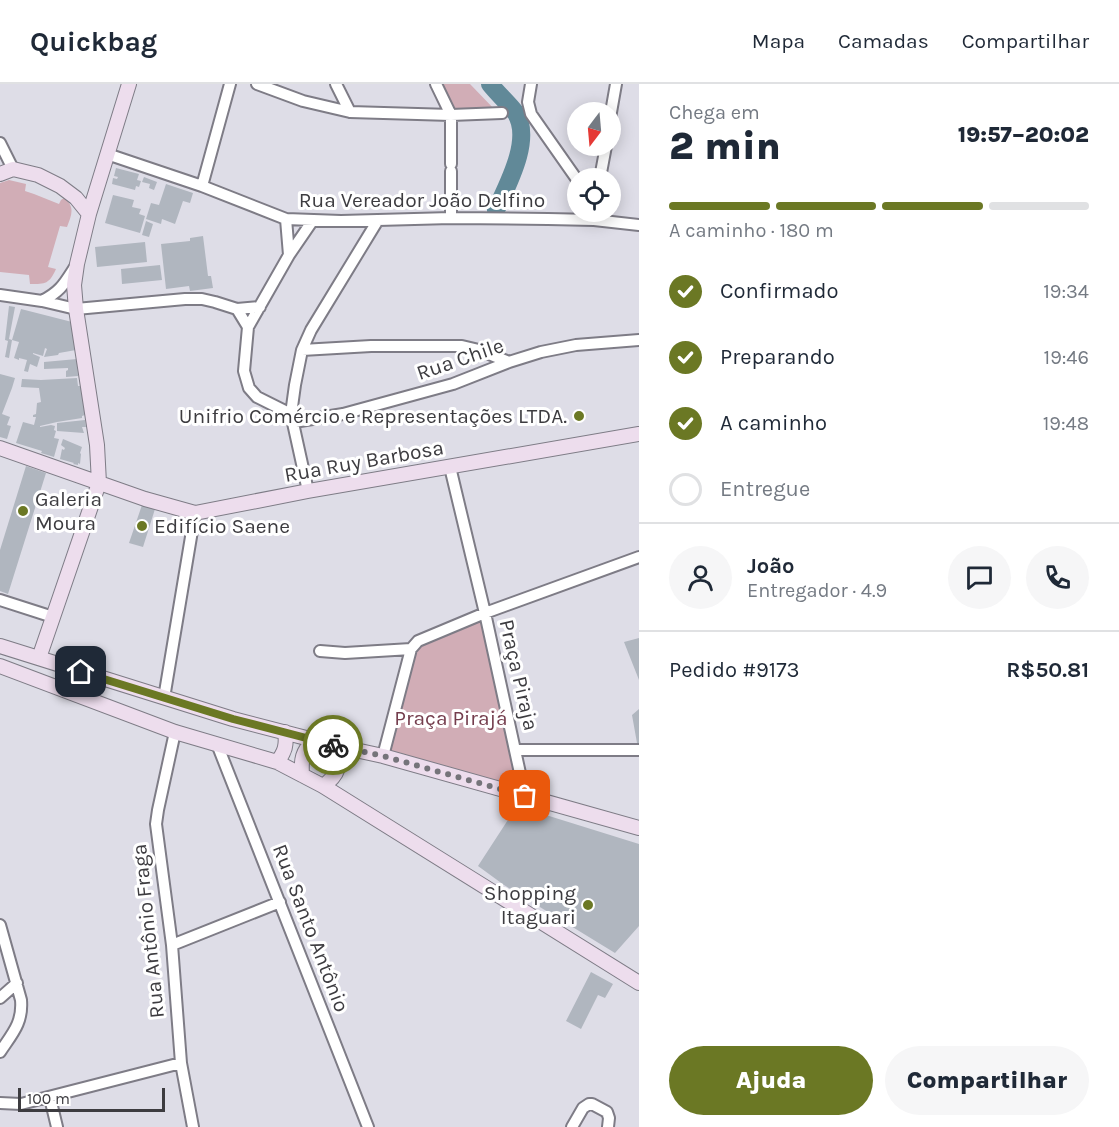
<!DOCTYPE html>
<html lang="pt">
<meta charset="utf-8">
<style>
:root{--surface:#fff;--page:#f6f6f7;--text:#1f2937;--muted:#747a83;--line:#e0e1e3;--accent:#6b7824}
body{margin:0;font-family:Karla,sans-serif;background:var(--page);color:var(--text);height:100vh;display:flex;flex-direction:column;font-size:22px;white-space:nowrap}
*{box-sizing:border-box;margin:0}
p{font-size:20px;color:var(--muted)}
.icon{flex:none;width:33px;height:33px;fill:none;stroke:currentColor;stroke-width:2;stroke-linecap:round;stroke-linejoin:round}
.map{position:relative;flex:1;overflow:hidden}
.panel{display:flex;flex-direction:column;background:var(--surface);width:480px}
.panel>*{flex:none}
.needle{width:39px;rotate:196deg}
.buttons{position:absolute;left:567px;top:18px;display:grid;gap:12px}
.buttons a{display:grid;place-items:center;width:54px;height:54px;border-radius:50%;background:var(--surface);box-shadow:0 3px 15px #0003;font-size:30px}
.scale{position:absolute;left:18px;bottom:15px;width:147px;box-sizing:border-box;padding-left:6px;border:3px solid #3d3c40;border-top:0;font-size:16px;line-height:21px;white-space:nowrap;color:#3d3c40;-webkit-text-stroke:4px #fff;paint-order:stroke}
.pin{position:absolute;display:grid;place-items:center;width:51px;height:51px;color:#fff;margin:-26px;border-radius:12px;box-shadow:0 3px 9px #0006}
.courier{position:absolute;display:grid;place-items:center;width:60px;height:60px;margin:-30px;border:4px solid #6b7824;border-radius:50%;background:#fff;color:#222;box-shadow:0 2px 8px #0007}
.overview em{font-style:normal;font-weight:800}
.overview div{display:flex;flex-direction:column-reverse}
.overview{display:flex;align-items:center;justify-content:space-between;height:102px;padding:0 30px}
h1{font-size:39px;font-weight:800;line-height:45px}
.bar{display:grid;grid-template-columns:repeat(4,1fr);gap:9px 6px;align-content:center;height:72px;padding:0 30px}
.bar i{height:8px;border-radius:4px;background:var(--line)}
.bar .current{background:var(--accent)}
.bar p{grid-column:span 4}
.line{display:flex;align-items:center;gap:15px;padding:0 30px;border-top:2px solid var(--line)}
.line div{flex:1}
.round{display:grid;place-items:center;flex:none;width:63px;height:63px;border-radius:32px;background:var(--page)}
ol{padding:0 30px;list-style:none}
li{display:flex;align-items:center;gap:18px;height:66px}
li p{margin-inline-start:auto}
li .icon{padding:6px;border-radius:50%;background:var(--accent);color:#fff;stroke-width:4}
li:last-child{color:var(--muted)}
li i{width:33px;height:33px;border:3px solid var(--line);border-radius:50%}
.action{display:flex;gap:12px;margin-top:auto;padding:12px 30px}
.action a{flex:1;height:69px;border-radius:36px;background:var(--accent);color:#fff;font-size:24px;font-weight:800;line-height:69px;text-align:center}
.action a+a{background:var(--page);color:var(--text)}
header{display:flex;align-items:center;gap:36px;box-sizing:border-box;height:84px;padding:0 30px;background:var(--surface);border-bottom:2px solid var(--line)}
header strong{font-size:28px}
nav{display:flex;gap:33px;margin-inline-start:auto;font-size:21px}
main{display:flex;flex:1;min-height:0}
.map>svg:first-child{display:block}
.green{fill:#d1adb6}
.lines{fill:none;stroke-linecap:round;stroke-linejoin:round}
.river{stroke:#618998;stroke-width:18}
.building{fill:#b0b6bf}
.street-casing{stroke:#7e7c86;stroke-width:14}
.secondary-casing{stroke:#7e7c86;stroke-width:16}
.street{stroke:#fff;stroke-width:10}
.secondary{stroke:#eddded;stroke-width:14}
.done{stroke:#75747a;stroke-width:6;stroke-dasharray:0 10.8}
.route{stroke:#6b7824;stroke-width:8}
.poi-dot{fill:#6b7824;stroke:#fff;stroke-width:2}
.labels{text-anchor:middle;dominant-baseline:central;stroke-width:6;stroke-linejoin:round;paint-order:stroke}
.street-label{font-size:21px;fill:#3d3c40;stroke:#fff}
.poi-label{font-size:21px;fill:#3d3c40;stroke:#fff;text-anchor:end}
.park-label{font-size:21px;fill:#743d4d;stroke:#fff}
</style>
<header>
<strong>Quickbag</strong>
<nav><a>Mapa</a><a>Camadas</a><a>Compartilhar</a></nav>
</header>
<main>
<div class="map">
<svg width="639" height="1043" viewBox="0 0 639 1043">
<rect width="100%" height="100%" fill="#dedde7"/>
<path class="green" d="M438,0H470L497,28H451Z
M9,96L26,100L25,107L34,110L59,120L61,116L64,114C76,123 71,132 67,143L60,142L48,183L56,185C49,200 46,200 30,200L29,191L0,188V99Z
M485,529L525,712L383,672L411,565Z"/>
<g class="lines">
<path class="river" d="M490,0C497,9 509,20 515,28C533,54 508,100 496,126"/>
</g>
<path class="building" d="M116,84L139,90L137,96L141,97L139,103L136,102L135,106L112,100L113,94L117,95L118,93L114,92Z
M144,93L157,98L154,106L149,104L150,100L142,98Z
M166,100L193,109L190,119L183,117L175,140L162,135L161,140L146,135L151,119L159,121Z
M113,111L134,116L132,123L141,125L139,130L145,132L140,149L105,139Z
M146,137L153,140L149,153L142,151Z
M203,152L208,192H211L213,204L190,207L189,202L166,205L161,160L190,157V154Z
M145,158L147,178L97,183L95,163Z
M160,181L162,196L122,200L121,185Z
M9,222L15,223L9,255L12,256L21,225L72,238L76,266L59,269L58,271L44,273L47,265L45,264L43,272L33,269V270L40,273L37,283L30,280L28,288L24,287L27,276L19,274V276L14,274L19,258L12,256L9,274L5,273L8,257L5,256Z
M77,275L78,292L66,293V287L68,286V284L44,285V278Z
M0,290L15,294L12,304L2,330L10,333L7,341L11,342L7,355L0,353Z
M77,294L78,302H82L85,331L82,332V334L57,338L40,342V343L51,341L55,342L54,346L56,347L54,354L59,355L54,373L41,369L42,367L16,359L23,338L34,341L36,333H33V331L36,330L37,319L41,318L39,304L21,303L22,295L41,296Z
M85,336L86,343H82L84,349L57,347V339Z
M63,355L82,363L80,369L81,370L80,380L78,379V381L73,380L74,379L60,375L62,365L64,366L65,364L61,361Z
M26,382L46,389L8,510L0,507V466Z
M142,421L155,425L143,463L129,459Z
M639,554V596L624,558Z
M639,625V659H637L632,631Z
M517,722L639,760V842L615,869L504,801L478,782Z
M591,888L613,900L605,914L598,911L581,945L566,937Z"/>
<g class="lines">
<defs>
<path id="street" d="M257,0L303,17L350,28L451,31L502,29
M336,0L350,28
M436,0L451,31V80
M531,0L528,18L531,30L578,97
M610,34L616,0
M0,59L13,85
M107,70L202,102L286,135L341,137L451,134L548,135L594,136L639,141
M451,87V134
M600,94L606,62
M202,102L230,0
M286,135L289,171
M0,211L42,217L76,225L185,215H202L215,218L237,225L260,223
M42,217C61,207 64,200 75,183
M237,225L248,243L244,287L249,304L257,313L291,330
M248,243L289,171L313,136
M302,266L371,262H462L479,266L509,278
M294,338L343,330L453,300L509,278L541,268L576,261L639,256
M450,383L485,529L525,712
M308,407L291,330L295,301L302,266L311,246L378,136
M0,516L53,533
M320,567L345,569L411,565
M164,614L195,429
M175,648L158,726L156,740L172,861L181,979L193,1043
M217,660L368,1043
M516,666H639
M383,672L411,565L418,557L485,529L639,473
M0,841L21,916C23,939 12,950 0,968
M172,861L280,818
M0,914L17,899
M50,1014L57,1043
M0,1019L21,1020L181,979
M572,1043L583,1024L589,1020H592L607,1028L609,1034L608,1043"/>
<path id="secondary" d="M0,90L13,85L38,91L60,102L76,114L89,130
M0,364L145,415L195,429L308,407L639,350
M0,562L233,635L337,662L383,672L639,744
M39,574L99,399L97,361L76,225L74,201L77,180L89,130L129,0
M0,582L175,648L277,678L323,702L639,899
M277,678C285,668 287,661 285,648
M302,691C301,675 302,668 314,656
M323,702C339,691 341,681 337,662"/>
</defs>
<use href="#street" class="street-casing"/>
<use href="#secondary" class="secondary-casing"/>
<use href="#street" class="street"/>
<use href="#secondary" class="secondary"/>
</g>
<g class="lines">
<path class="done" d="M333,661L383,672L525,712"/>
<path class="route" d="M81,588L233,635L333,661"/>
</g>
<g class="poi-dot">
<circle cx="579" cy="332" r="6"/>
<circle cx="23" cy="427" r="6"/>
<circle cx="142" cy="442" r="6"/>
<circle cx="588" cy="821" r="6"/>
</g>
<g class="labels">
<g class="street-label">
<text x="422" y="116">Rua Vereador João Delfino</text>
<text transform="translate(460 275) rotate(-19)">Rua Chile</text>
<text transform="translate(364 377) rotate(-10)">Rua Ruy Barbosa</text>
<text transform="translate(519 591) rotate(77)">Praça Piraja</text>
<text transform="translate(311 844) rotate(69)">Rua Santo Antônio</text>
<text transform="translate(148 847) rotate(-96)">Rua Antônio Fraga</text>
</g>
<g class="poi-label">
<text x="567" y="332">Unifrio Comércio e Representações LTDA.</text>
<text x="35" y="415" text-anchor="start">Galeria<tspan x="35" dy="24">Moura</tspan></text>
<text x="154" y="442" text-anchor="start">Edifício Saene</text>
<text x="576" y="809">Shopping<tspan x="576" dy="24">Itaguari</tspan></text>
</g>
<g class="park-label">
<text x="451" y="634">Praça Pirajá</text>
</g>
</g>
</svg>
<div class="buttons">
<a><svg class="needle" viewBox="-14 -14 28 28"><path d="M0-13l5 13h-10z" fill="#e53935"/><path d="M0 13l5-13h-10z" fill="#747a83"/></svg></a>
<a><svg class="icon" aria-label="locate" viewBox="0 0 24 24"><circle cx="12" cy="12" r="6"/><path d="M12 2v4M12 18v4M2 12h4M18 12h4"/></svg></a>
</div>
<div class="scale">100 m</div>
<div class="pin" style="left:525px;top:712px;background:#ea580c"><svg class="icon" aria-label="bag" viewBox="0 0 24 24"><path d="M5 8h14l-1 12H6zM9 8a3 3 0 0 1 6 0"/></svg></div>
<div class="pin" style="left:81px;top:588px;background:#1f2937"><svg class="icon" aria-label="home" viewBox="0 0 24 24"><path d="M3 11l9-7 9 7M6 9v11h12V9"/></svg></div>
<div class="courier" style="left:333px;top:661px"><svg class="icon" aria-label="bike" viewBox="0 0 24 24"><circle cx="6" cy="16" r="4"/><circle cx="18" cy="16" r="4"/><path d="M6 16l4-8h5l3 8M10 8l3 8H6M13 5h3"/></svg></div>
</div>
<section class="panel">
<div class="overview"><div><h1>2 min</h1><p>Chega em</p></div><em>19:57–20:02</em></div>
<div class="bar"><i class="current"></i><i class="current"></i><i class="current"></i><i></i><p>A caminho · 180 m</p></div>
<ol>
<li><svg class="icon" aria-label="check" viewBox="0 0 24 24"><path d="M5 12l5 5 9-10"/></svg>Confirmado<p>19:34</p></li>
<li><svg class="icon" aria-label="check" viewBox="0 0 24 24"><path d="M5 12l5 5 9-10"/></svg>Preparando<p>19:46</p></li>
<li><svg class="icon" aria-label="check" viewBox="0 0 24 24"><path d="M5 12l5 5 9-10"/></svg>A caminho<p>19:48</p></li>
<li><i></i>Entregue</li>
</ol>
<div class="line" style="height:108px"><a class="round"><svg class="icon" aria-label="person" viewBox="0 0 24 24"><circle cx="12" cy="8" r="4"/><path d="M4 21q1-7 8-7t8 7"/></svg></a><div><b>João</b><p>Entregador · 4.9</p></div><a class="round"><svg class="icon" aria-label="chat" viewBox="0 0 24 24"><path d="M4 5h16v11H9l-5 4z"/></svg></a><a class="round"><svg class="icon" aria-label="phone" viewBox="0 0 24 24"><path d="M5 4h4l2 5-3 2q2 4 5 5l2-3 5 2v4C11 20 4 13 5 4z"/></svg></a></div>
<div class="line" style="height:78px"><div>Pedido #9173</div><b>R$50.81</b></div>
<div class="action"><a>Ajuda</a><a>Compartilhar</a></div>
</section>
</main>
